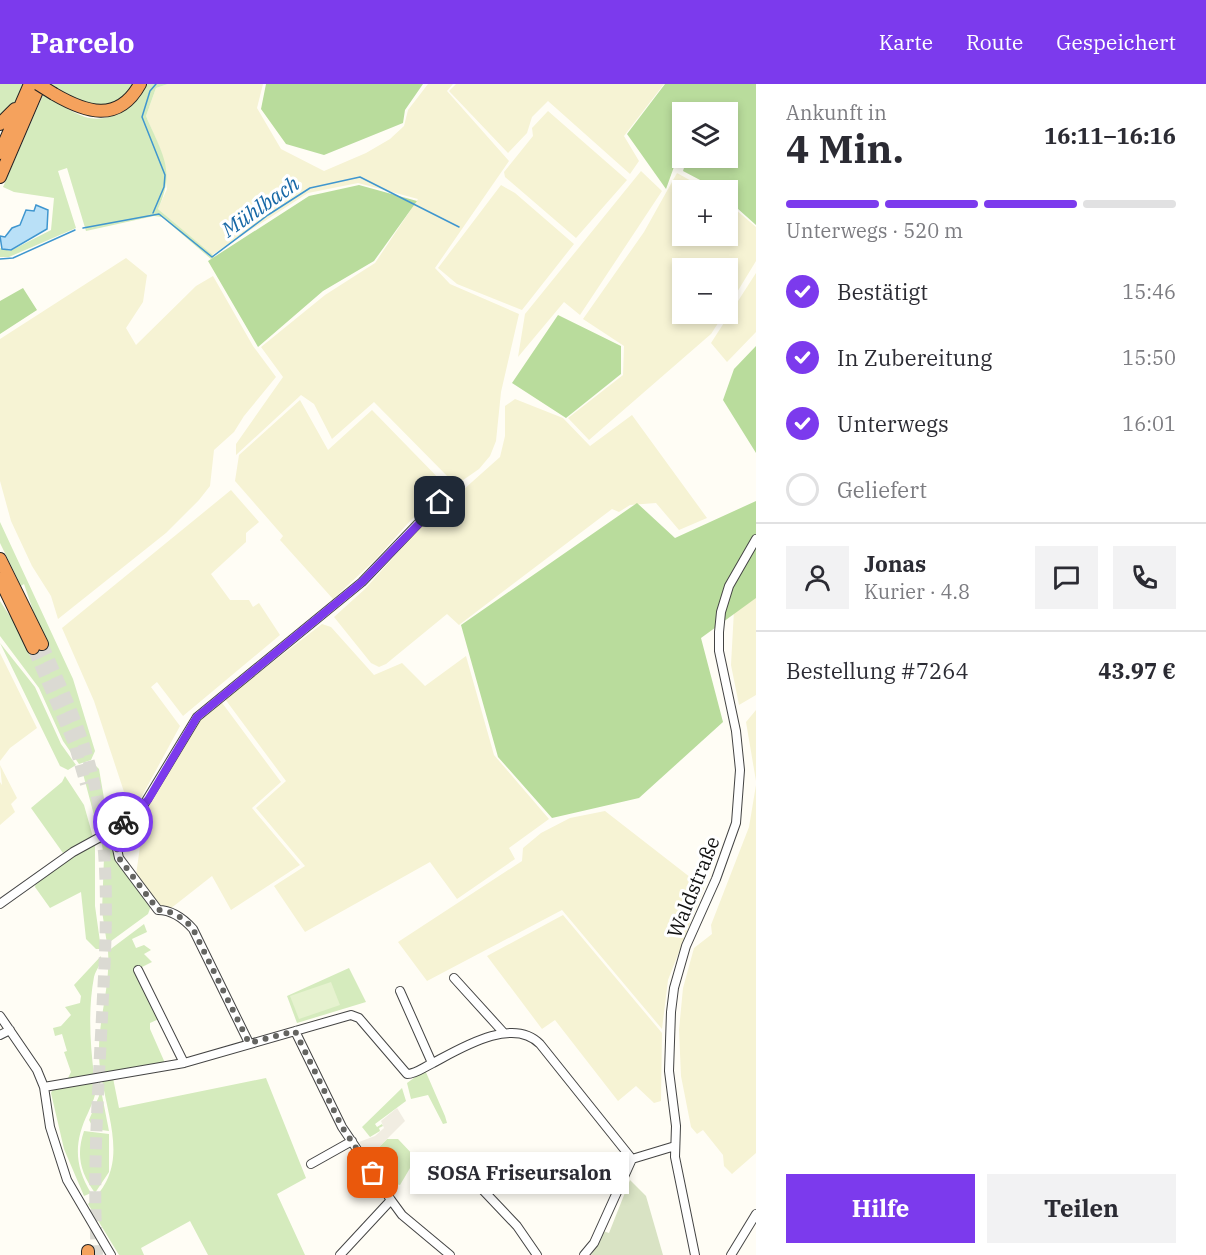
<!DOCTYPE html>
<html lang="de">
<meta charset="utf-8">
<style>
:root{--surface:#fff;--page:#f2f2f3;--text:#2b2b33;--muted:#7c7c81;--line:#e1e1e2;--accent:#7c3aed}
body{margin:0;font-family:"IBM Plex Serif",serif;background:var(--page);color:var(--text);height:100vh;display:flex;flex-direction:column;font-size:22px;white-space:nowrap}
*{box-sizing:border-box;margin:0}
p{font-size:20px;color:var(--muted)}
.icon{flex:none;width:33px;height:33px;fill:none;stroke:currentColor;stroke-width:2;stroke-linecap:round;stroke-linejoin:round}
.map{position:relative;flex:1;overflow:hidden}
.sheet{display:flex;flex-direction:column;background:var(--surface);width:450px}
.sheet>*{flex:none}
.buttons{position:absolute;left:672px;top:18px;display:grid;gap:12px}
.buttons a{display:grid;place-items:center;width:66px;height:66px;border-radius:0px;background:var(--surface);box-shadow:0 3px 9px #0003;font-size:30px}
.pin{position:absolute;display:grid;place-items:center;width:51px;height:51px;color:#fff;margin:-26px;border-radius:12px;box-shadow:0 3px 9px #0006}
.courier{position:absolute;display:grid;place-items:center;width:60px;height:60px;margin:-30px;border:4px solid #7c3aed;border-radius:50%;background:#fff;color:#222;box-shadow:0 2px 8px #0007}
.bubble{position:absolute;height:42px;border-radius:0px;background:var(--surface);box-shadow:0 3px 9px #0003;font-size:20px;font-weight:800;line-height:42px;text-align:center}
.overview em{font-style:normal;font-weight:800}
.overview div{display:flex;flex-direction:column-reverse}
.overview{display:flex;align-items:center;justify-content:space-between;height:102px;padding:0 30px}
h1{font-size:39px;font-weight:800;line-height:45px}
.bar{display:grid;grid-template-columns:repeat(4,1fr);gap:9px 6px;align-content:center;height:72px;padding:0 30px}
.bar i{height:8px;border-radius:4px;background:var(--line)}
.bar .on{background:var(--accent)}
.bar p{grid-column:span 4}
.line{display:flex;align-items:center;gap:15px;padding:0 30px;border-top:2px solid var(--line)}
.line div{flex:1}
.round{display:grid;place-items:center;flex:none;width:63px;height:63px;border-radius:0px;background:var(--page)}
ol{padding:0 30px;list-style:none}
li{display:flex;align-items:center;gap:18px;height:66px}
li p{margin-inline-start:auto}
li .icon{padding:6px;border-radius:50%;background:var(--accent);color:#fff;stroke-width:4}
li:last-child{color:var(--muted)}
li i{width:33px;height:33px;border:3px solid var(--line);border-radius:50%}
.cta{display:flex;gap:12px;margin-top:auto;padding:12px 30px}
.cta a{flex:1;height:69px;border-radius:0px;background:var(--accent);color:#fff;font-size:24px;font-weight:800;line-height:69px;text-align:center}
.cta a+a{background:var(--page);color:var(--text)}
header{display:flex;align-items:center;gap:36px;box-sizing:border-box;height:84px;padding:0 30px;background:var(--accent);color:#fff}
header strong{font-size:28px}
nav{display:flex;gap:33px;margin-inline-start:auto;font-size:21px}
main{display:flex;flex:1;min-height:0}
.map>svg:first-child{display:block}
.farmland{fill:#f6f3d4}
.green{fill:#d5ebbd}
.forest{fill:#b9dc9c}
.cemetery{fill:#d9e3c4}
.pitch{fill:#e6f2cf}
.plaza{fill:#f1ede2}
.water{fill:#b9e0f7;stroke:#3f96cf;stroke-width:1.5}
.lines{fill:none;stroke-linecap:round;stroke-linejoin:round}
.stream{stroke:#3f96cf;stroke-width:1.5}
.highway-tunnel{stroke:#dbdad3;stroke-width:12;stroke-dasharray:12 6;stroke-linecap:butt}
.minor-casing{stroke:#444;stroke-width:10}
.highway-casing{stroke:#222;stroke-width:14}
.minor{stroke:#fff;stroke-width:8}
.highway{stroke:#f5a25d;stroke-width:12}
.highway-bridge-casing{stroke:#222;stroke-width:14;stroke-linecap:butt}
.highway-bridge{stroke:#f5a25d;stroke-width:12}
.done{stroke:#646461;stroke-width:6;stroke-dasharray:0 10.8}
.route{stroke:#7c3aed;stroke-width:8}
.labels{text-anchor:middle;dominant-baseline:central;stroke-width:6;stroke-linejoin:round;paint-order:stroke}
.street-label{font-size:20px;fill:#111;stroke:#fff}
.water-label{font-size:21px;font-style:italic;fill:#1768a6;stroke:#fff}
</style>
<header>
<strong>Parcelo</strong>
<nav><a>Karte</a><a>Route</a><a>Gespeichert</a></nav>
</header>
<main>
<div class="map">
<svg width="756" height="1171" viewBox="0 0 756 1171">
<rect width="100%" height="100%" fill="#fffdf5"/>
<path class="farmland" d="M168,0H263L257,24L281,65L324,87L366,69L390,55L404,42L408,26L428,0H453L447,7L509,77L435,184L450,200L519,230L501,308L496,357L490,372L479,385L456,401L374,318L332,355L314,320L301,311L236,371V360L283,293L261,263L325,211L375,179L418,115L358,99L308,109L212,171L158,125L167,105L161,67L146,32L156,4Z
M456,0H664L624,52L639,77L630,90L548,17L532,33L527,49L508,69L449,7Z
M548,27L627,96L576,154L505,93L504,88L533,52L532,44Z
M641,87L662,107L580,231L564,218L518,273L525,230Z
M677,89L704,104L717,106H682V152H728V119L756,143V177L728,223V184H682V230H724L711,250L589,356L568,334L623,291L624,262L583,235L644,148Z
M501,101L515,109L574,160L522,226L457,200L438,184Z
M126,174L147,191L143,218L126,244L136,261L196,202L213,192L253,262L276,293L244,332L234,348L214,366L210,402L199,416L166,449L58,535L51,512L32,482L11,437L0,397V255Z
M756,189V248L727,278L711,259Z
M515,315L563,334L590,362L632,331L707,434L679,446L656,419L630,421L619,428L612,425L459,541L447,530L386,580L379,583L371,579L334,533L365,505L417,447L500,373L505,352V322Z
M300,316L328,366L372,326L448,404L411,436L375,476L333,515L280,456L283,452L235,397L239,371Z
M231,406L259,438L246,449V458L211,490L230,516H249L253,523L259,519L280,551L183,632L157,598L151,603L180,642L142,712L129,723L94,617L62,544Z
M756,512V611L739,621L731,581L734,526Z
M322,540L331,543L374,591L402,579L425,602L466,572L494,671L549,735L509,764L515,775L457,815L430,778L305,848L274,802L305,782L256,724L286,697L225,615Z
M0,569L37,644L10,664L0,677Z
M220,616L281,698L252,724L300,781L231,826L212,792L170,825L156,819L136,791L145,727L198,635Z
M756,626V697L746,638Z
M0,681L17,714L11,720L15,728L0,741V698L2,701Z
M756,701V1069L732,1090L724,1082L723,1071L703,1046L697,1050L691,1043L681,992L679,946L683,904L694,864L712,850L711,841L749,743Z
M605,727L704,804L668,896L662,945L562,826L427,897L398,858L522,777L523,764L541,749L570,734Z
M563,831L662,949L661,1017L654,1019L636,1002L618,1017L555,936L542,945L487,872Z"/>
<path class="green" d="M0,0H24L15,18L0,37Z
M49,0H133C117,42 74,15 49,0Z
M145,0H168L156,4L146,32C162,70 176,86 158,125L215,173L211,175L162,133L154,132L86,147L67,84L58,87L76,144L9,173H0V164L10,167L51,146L54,114L14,108L3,103L44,9C56,17 70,28 85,33C109,40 137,24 145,0Z
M0,438L73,595L95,667L91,676L79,680L63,657L39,604L0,552V517L19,546L36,535L24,500L21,502L0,459Z
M0,559L35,603L61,660L76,681L68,686L60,682Z
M89,681H95L99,685L109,744L99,750L82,686Z
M65,692L84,721L93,753L63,769L31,724L62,698Z
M107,753L112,756L151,822L148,830L107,860L102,827L104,773L101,755Z
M95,759V822L101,865H96L86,855L81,808L50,824L35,803L36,798L62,778Z
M144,840L147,848L132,855L136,864L144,861L151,866L144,870L152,878L140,884L161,934L150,939V945L165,979L101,990C93,947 111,910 108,867Z
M101,872C102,880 96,885 94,893C88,925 90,959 94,991L54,998L68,994L71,988L64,968L67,967L62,950L55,952L53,944L61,942L71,931L65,923L80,919L81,912L74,901Z
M349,884L366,918L297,939L287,912Z
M425,986L445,1032L447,1039L443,1040L428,1011L411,1015L407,999Z
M113,994L119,1024L266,994L306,1094L277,1110L305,1171H208L190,1137L141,1164L144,1171H119L88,1120C129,1085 110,1042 102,996Z
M99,996L109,1047L94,1045L89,1036L99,1012Z
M96,997C97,1010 93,1017 88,1029C74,1058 74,1081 91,1109L84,1112L64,1065L51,1009L53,1005Z
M402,1004L406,1017L375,1040L377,1043L382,1040L383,1042L379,1044L380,1047L370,1053L362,1043Z
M84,1047L109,1050V1088L95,1109C80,1088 76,1071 84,1047Z
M387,1055H398L416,1074L400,1101L396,1100L375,1067Z
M363,1087L374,1099L370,1108L369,1103L365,1107L355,1097Z"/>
<path class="forest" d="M266,0H423L405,26L403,39L324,71L286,60L261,25Z
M665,0H756V141L728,116V106H719L683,87L687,74H728V28H682V65L680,66L666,105L627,50Z
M359,101L417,117L374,177L323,207L258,263L208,177L309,112Z
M23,204L37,226L0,250V217Z
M558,231L621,262V290L566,334L512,299Z
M756,262V369L723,316L734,285Z
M756,417V514L701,554L723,638L639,714L552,734L498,673L461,541L637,419L675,454Z"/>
<path class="cemetery" d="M630,1096L646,1112L663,1171H591L603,1147L609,1149Z"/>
<path class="pitch" d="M331,898L340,921L299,935L290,912Z"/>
<path class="plaza" d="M397,1024L405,1037L369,1073L359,1058L375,1052L384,1044L381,1037Z"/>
<path class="water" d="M36,121L48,126L47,145L11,166L2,165L0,152L5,153L12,144L20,141L26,126L34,127Z"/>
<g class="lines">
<path class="stream" d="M153,129L164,103L165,91L142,33L150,7L156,0
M83,144L159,130L212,173L268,131L310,104L360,93L459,143
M0,175L13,174L75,146"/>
<path class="highway-tunnel" d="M42,560C59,599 79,640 90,682C110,757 107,836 103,912C99,998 92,1085 97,1171
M33,564L74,659L86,700"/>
<defs>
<path id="minor" d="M113,746L119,774L158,826C172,826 184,835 193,845L249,959
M0,820L73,768L113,746L143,722L197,633L362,498L430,427L451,409
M138,886L184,979
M454,894L503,948
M400,907L432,979
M0,932L37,986L44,1003L50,1043L67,1096L111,1171
M295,947L342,1043L391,1116L402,1131L450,1171
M0,951L10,946
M44,1003L184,979L351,931L359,934L407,990C416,990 424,983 433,979C461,964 513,932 540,960L632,1075
M311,1080L352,1057
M461,1083L517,1142L537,1171
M340,1171L391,1116
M584,1171L594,1159L632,1075L675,1062
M695,1171L675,1073L676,1042L669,987L671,928L674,904L686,862L716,795L736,739L740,686L736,647L719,567V548L721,528L729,502L756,455
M731,1171L756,1130"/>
<path id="highway" d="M54,10C85,28 118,40 140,0
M0,40L15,25
M0,69L30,0
M0,93L40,0
M0,475L42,560
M0,495L33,564
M88,1167V1171"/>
</defs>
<use href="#minor" class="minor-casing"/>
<use href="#highway" class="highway-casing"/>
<use href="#minor" class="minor"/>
<use href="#highway" class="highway"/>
<defs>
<path id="highway-bridge" d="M38,0L54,10"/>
</defs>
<use href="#highway-bridge" class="highway-bridge-casing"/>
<use href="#highway-bridge" class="highway-bridge"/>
</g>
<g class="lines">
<path class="done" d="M123,738L113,746L119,774L158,826C172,826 185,835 193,845L249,959L295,947L342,1043L373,1089"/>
<path class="route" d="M123,738L148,716L197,633L362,498L440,418"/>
</g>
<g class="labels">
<g class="street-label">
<text transform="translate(693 803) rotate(-68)">Waldstraße</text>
</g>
<g class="water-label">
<text transform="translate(260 122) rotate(-35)">Mühlbach</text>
</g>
</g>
</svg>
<div class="buttons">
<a><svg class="icon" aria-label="layers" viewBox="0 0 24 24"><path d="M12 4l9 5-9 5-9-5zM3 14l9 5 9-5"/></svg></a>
<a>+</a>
<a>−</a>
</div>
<div class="pin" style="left:373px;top:1089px;background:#ea580c"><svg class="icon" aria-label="bag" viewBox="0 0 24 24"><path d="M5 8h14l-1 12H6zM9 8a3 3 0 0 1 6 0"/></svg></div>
<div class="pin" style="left:440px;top:418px;background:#1f2937"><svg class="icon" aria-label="home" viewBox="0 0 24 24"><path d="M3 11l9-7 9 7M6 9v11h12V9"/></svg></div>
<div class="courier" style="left:123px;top:738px"><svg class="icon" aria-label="bike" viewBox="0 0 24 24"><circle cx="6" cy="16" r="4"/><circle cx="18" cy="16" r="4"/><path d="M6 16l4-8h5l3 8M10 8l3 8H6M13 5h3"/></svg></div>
<div class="bubble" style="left:410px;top:1068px;width:219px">SOSA Friseursalon</div>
</div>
<section class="sheet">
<div class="overview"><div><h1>4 Min.</h1><p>Ankunft in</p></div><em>16:11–16:16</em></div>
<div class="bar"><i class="on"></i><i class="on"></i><i class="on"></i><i></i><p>Unterwegs · 520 m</p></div>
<ol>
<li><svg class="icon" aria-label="check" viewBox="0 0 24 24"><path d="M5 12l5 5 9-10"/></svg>Bestätigt<p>15:46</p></li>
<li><svg class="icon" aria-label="check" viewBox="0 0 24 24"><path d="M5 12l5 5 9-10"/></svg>In Zubereitung<p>15:50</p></li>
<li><svg class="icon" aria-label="check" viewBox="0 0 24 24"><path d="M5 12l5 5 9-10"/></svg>Unterwegs<p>16:01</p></li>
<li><i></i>Geliefert</li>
</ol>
<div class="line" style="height:108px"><a class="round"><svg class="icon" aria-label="person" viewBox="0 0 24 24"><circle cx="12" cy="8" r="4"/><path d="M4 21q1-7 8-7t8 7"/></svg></a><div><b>Jonas</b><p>Kurier · 4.8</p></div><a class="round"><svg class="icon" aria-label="chat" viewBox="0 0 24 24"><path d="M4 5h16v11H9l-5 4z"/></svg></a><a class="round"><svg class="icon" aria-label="phone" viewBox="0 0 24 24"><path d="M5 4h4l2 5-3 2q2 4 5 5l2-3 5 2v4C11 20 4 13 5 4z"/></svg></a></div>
<div class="line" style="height:78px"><div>Bestellung #7264</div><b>43.97 €</b></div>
<div class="cta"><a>Hilfe</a><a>Teilen</a></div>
</section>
</main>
